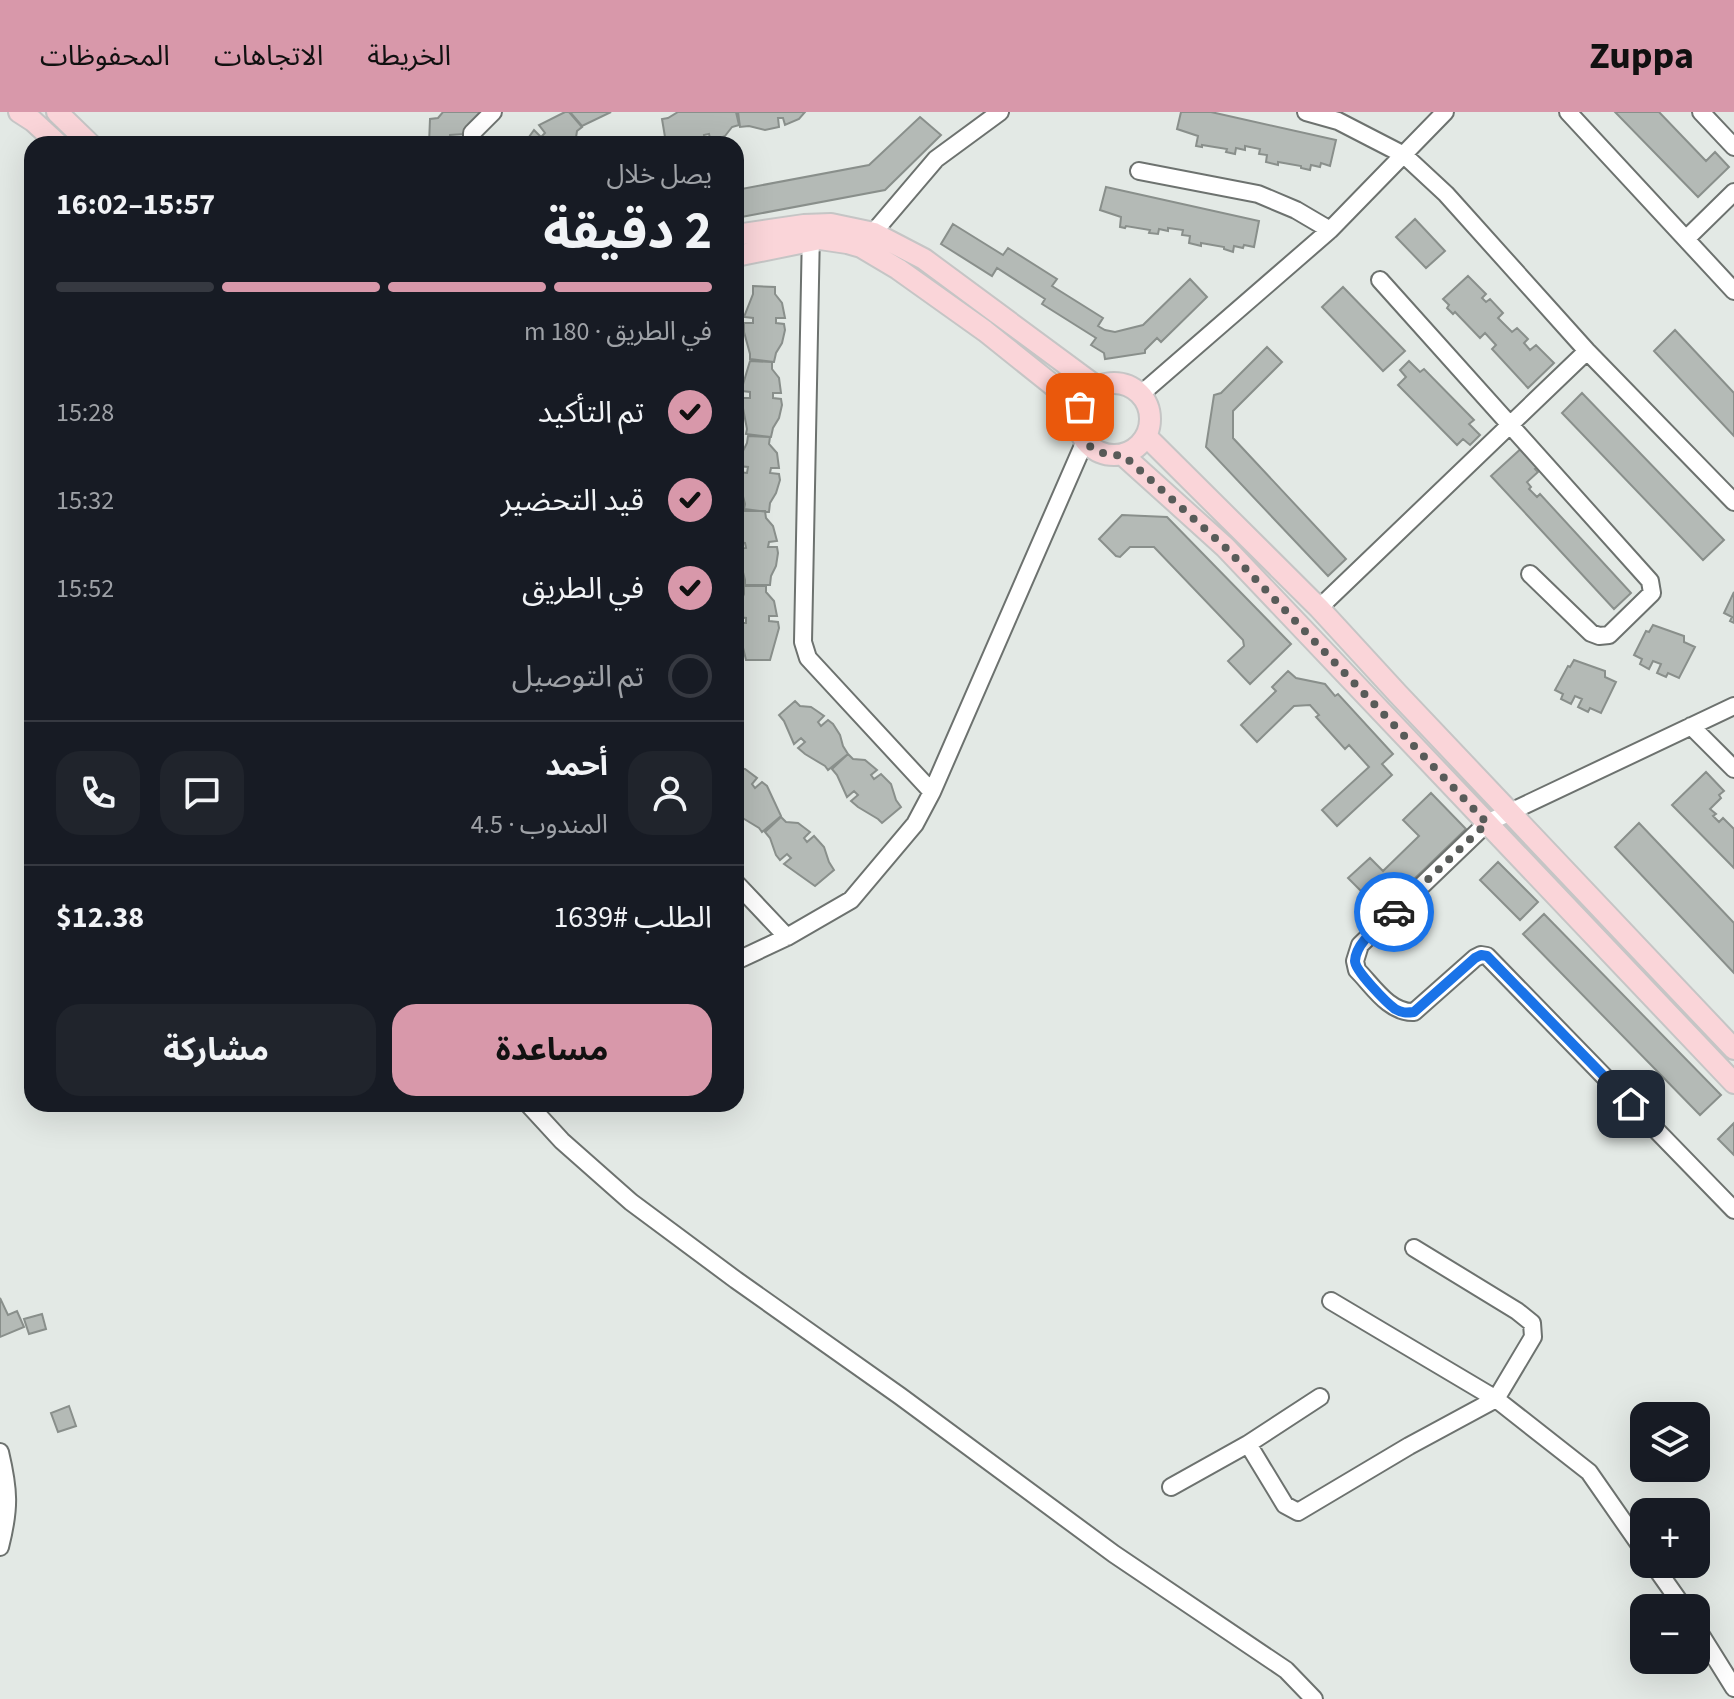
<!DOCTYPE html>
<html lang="ar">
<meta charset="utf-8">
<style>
:root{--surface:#171b24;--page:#20242c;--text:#f1f3f6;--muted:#9ea1a6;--line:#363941;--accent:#d898aa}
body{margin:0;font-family:"Source Sans 3","Noto Sans Arabic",sans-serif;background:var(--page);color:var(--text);direction:rtl;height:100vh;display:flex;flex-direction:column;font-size:30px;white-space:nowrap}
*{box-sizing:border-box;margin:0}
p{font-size:26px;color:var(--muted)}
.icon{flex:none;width:44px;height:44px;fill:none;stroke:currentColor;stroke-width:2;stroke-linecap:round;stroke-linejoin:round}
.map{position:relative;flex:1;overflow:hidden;direction:ltr}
.details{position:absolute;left:24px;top:24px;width:720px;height:976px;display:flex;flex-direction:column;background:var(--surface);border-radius:24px;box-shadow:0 8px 32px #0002;direction:rtl}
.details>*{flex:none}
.tools{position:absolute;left:1630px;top:1290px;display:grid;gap:16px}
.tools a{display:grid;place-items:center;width:80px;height:80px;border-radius:16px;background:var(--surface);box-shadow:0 8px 32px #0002;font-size:40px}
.pin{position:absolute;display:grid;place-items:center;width:68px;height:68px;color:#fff;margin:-34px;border-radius:16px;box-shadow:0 4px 12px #0006}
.courier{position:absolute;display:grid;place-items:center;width:80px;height:80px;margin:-40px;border:6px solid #1a73e8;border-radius:50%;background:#fff;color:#222;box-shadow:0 2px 10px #0007}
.summary em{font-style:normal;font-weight:700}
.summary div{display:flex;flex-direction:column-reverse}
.summary{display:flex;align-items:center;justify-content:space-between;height:136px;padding:0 32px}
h1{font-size:52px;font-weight:700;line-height:60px}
.bar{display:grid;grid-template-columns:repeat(4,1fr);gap:12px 8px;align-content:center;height:96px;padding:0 32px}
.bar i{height:10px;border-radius:6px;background:var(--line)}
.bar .selected{background:var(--accent)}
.bar p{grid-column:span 4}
.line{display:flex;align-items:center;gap:20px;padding:0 32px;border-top:2px solid var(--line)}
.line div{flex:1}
.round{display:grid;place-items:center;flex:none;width:84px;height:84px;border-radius:24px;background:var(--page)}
ol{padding:0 32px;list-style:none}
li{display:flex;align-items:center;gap:24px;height:88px}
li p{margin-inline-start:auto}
li .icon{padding:8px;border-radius:50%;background:var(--accent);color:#111;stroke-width:4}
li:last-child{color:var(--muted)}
li i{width:44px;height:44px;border:4px solid var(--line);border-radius:50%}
.primary-button{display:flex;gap:16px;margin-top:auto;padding:16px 32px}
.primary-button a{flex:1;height:92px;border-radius:24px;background:var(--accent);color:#111;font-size:32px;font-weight:700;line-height:92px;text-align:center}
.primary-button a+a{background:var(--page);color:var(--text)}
header{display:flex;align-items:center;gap:48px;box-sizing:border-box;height:112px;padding:0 40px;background:var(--accent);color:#111}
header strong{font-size:38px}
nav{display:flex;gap:44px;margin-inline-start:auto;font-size:28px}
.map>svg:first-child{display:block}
.building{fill:#b4bab6;stroke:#898f8b;stroke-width:2}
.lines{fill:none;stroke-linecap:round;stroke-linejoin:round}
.minor-casing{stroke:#6d726f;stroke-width:20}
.major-casing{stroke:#c5c5c5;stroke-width:24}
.minor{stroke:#fff;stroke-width:16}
.major{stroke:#fad5d9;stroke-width:20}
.done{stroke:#585b59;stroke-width:8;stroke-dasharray:0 14.4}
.route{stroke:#1a73e8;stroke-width:10}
</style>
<header>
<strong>Zuppa</strong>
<nav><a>الخريطة</a><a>الاتجاهات</a><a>المحفوظات</a></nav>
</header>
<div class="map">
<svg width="1734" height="1587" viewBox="0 0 1734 1587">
<rect width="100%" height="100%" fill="#e3e9e5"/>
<path class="building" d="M443,0H482L466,22L450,23L449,32H429L430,7L438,6Z
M565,0H569L582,15L577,19L575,32H524L534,18L541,25L545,21L539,13Z
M570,0H611L582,14Z
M678,0H736L739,13L732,15L725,24L711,30L709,22L704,23L705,31L704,32L666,31L662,7L668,6Z
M738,0H805L799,7L785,13L783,6H778L779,15L765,18L749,14L740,15Z
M1181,0H1211L1336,28L1330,54L1321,51L1320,55L1311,53L1310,58L1301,56V54L1278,50V53L1266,50L1267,43L1259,42L1260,37L1245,34V38L1236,36L1235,42L1226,40L1227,37L1202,33V35L1196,34L1198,24L1177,17Z
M1615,0H1659L1706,49L1715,40L1729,55L1698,85Z
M920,5L941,23L885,78L736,106V78L869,53Z
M1106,75L1259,109L1254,135L1244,133L1243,136L1234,134L1233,140L1224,137V135L1201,131V134L1189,131L1190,124L1182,123L1183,118L1168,116V119L1159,117L1158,122L1149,121L1150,118L1126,114L1125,116L1120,115L1121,105L1100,98Z
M1415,107L1445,139L1426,156L1396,125Z
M953,112L1003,143L1008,136L1057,167L1052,174L1103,206L1098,214L1105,218L1115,220L1143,213L1190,167L1207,185L1161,230L1157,226L1145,238V241L1105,247L1104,241L1091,233L1096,226L1042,192L1045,187L997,156L992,164L941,132Z
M1468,164L1486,182L1482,186L1486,190L1490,187L1503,201L1498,206L1512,220L1517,216L1528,227L1524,231L1530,238L1536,233L1554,251L1528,276L1492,237L1496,233L1485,221L1480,226L1455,200L1453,202L1447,196L1449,193L1443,187Z
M753,174L775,175V182L782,191L785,206H776V211L784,212L785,218L782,231L776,241L774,250L750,247V242L744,220V211H753V206L744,205L753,182Z
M1343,175L1405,239L1383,259L1322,195Z
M1675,218L1734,281V324L1654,239Z
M1267,235L1282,250L1233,299V326L1346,447L1328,464L1206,335L1214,283L1221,281Z
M750,249L772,250V257L779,266L781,281H773V286L781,287L782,293L779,306L773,316L771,325L746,322L747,317L741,286H750V280L741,279Z
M1409,249L1420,260L1424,257L1474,308L1469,312L1480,323L1470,333L1463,327L1457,333L1398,273L1406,265L1400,258Z
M1582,281L1724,428L1703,448L1562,301Z
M748,324L770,325L769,332L777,341L779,356H771L770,361L779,362L780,368L776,381L770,391L769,400L744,397L745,392L739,369L738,360L747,361L748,355L738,354L739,347L747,331Z
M1525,333L1542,352L1535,357L1538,360L1527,370L1531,375L1529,377L1537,385L1540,382L1631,481L1614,497L1491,364Z
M743,399H765L766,406L773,414L777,429L769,430L768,435H777L778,441L776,454L771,464L770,473H745V468L737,437L746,436L745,431L736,430V423L743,407Z
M1122,403L1167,405L1291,532L1250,572L1228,549L1244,534L1243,528L1154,435H1130L1120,445L1116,444L1099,427Z
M744,474H766V480L774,489L777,504H769V509L778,510L779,516L770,548H746L737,511H746V506L737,505V498L744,482Z
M1734,480V511L1730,509L1732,505L1724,501Z
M1653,513L1684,524V530L1695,535L1679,566L1668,561L1666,565L1657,561L1661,552L1653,549L1649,557L1640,552L1642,547L1634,543L1646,519L1649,520Z
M1574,548L1605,559V565L1616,570L1601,601L1590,596L1588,600L1578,595L1582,587L1575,584L1571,592L1561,587L1563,582L1555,578L1568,554L1570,555Z
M1288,559L1296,566L1325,572L1335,584L1338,582L1393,642L1382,652L1392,663L1337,714L1322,698L1369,655L1349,633L1345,637L1316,605L1319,603L1310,593L1294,594L1257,630L1241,613L1276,579L1272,575Z
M795,589L800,594L811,595L817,599L824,604L818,610L821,614L828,608L833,612L840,623L843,634L848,642L828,658L825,654L805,642L798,636L805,630L801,626L794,632L784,609L779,603Z
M848,642L853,647L865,648L877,658L871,663L874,667L881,662L891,672L896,688L901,695L882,711L878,707L858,695L851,689L858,683L854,679L847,685L837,663L832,657Z
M736,656L745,657L757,666L752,672L755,676L762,670L767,674L781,704L762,720L759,716L736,702V694L738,692L736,689Z
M1706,660L1724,679L1719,683L1721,686L1710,697L1716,702L1713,704L1719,710L1723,706L1734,717V756L1672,693Z
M1431,681L1466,717L1381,799L1348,766L1370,746L1383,759L1419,724L1403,708Z
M781,705L786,710L798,711L810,720L804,726L807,730L814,724L824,735L829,750L834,758L815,774L784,752L791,746L787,742L780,748L776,743L770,726L765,720Z
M1639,711L1734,811V861L1615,735Z
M1498,750L1538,790L1520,808L1480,768Z
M1544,802L1721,983L1700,1003L1523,822Z
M1734,1011V1043L1718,1027Z
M0,1186L8,1203L17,1199L24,1215L0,1225Z
M42,1202L46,1217L29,1222L24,1207Z
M69,1294L76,1314L58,1320L51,1301Z"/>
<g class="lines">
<defs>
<path id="minor" d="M1306,0L1338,9L1404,43L1446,82L1587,239L1734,390
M1568,0L1734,179
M1701,0L1734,35
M472,32V21L493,0
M1139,59L1258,82L1296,98L1330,118
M811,118L803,530L808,546L932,680
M1686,127L1734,80
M867,128L936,47L1000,0
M1380,168L1650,469L1652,481L1609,523L1599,524L1591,521L1530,462
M1141,282L1330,118L1445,0
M1319,496L1587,239
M1734,594L1487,711L1360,833L1355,849L1357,858C1373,874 1389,901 1414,900L1475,846L1481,843L1487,844L1734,1098
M1691,614L1734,657
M736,771L787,825
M736,849L787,825L851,788L915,712L932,680L1085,329
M528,992L562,1029L631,1090L736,1168L900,1284L1114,1442L1286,1558L1314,1587
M1414,1136L1517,1199L1532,1211L1533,1225L1496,1287L1589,1360L1644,1439
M1320,1285L1248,1332L1285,1393L1298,1400L1409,1334L1496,1287L1331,1189
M0,1340C9,1378 10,1396 0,1435
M1171,1375L1248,1332
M1653,1452L1684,1496
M1696,1515L1734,1576"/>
<path id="major" d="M19,0L33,9L58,32
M57,0L90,32
M736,123L804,113L831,112L874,121L924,147L1097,275
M736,144L820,127L847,131L861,135L898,157L985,219L1080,295
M1078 307a36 36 0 1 1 72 0a36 36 0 1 1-72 0Z
M1146,324L1319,496L1398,582L1734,937
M1123,343L1225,435L1734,971"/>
</defs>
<use href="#minor" class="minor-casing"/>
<use href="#major" class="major-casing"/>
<use href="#minor" class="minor"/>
<use href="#major" class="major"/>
</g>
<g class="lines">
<path class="done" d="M1080,295C1072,326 1092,345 1123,343L1225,435L1487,711L1394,800"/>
<path class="route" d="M1394,800C1381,813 1356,829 1355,849C1355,859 1387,891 1395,897C1402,901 1406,901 1414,900L1475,846L1481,843L1487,844L1631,992"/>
</g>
</svg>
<div class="tools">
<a><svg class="icon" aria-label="layers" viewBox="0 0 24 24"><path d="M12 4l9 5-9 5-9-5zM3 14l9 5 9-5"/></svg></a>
<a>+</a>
<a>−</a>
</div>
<div class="pin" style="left:1080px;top:295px;background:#ea580c"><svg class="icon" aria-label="bag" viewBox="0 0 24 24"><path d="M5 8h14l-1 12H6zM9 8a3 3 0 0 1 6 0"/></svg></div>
<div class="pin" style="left:1631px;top:992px;background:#1f2937"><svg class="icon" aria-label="home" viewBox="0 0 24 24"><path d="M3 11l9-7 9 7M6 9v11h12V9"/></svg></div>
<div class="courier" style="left:1394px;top:800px"><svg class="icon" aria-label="car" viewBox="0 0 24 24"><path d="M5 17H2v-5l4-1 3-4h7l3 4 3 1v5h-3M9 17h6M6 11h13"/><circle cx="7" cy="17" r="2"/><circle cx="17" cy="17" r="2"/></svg></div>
<section class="details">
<div class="summary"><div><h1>2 دقيقة</h1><p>يصل خلال</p></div><em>15:57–16:02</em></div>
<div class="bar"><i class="selected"></i><i class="selected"></i><i class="selected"></i><i></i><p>في الطريق · 180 m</p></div>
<ol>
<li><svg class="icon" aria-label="check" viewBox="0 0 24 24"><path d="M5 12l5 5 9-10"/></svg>تم التأكيد<p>15:28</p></li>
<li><svg class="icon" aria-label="check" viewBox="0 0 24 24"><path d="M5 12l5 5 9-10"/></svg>قيد التحضير<p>15:32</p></li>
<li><svg class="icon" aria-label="check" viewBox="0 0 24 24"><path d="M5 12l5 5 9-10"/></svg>في الطريق<p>15:52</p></li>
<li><i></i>تم التوصيل</li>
</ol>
<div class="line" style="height:144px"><a class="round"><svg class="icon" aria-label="person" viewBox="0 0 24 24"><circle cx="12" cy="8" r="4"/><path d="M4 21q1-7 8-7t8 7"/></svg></a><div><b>أحمد</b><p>المندوب · 4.5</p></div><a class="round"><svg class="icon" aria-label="chat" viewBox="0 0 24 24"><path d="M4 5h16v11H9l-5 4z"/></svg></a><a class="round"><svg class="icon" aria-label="phone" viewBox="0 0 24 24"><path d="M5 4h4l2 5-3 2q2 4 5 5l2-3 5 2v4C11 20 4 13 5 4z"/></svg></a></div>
<div class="line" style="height:104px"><div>الطلب #1639</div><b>$12.38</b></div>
<div class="primary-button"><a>مساعدة</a><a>مشاركة</a></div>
</section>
</div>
